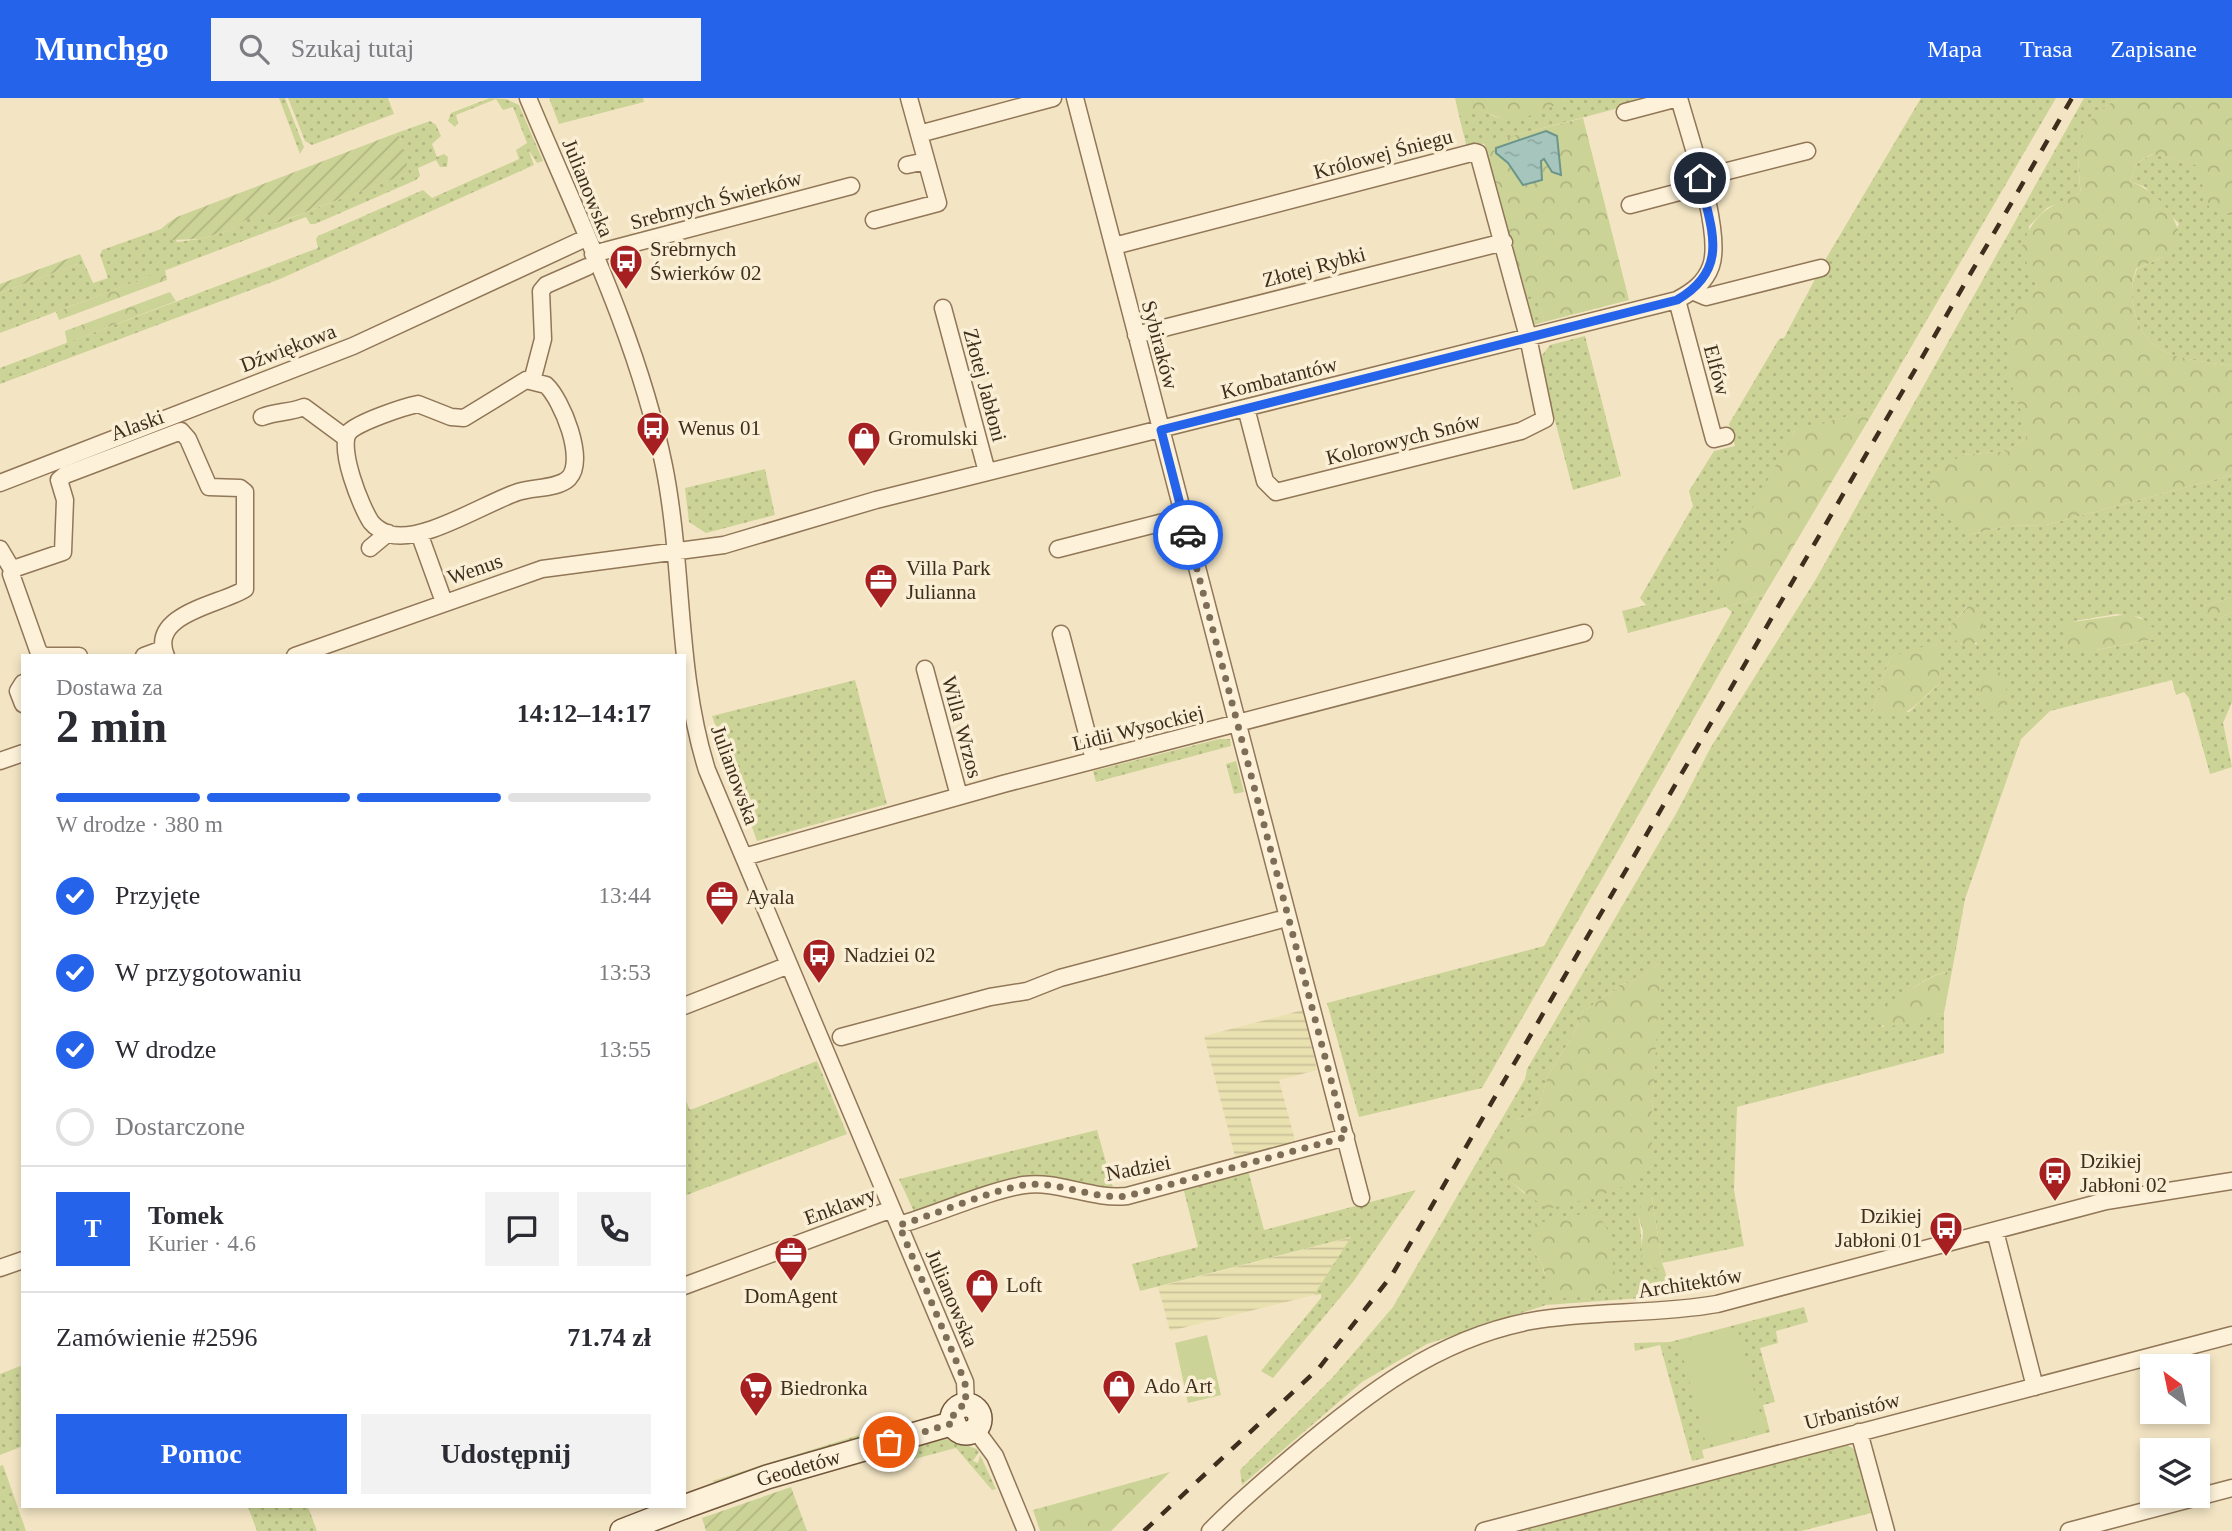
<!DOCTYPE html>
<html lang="pl">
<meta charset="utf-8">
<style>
:root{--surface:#fff;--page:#f2f2f3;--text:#2b2b33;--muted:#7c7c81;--line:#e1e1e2;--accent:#2563eb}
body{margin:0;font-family:Georgia,serif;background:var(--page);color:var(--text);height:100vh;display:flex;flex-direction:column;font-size:26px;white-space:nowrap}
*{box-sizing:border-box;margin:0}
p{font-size:23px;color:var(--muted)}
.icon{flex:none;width:38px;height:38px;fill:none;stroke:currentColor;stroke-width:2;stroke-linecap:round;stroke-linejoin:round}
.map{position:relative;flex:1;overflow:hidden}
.panel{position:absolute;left:21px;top:556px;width:665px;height:854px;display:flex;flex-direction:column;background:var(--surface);border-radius:0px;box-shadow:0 4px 10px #0003}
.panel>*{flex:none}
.needle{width:46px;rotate:327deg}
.tools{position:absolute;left:2140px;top:1256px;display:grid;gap:14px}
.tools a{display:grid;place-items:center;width:70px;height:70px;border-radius:0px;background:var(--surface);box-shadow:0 4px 10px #0003;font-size:35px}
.pin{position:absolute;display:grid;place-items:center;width:60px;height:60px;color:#fff;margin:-30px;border:4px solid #fff;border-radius:50%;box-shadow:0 2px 7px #0007}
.courier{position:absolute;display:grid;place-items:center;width:70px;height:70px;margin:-35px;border:5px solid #2563eb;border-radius:50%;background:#fff;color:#222;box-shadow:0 2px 9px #0007}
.overview em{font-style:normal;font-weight:700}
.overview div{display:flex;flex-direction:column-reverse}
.overview{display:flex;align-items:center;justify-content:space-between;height:119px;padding:0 35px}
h1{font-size:46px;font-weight:700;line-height:52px}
.bar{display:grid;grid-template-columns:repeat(4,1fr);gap:10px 7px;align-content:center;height:84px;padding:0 35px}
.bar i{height:9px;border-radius:5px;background:var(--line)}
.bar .current{background:var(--accent)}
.bar p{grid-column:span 4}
.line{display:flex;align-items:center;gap:18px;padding:0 35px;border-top:2px solid var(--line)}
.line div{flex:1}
.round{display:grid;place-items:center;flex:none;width:74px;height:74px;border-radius:0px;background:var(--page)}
ol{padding:0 35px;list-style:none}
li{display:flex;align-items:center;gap:21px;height:77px}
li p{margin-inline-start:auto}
li .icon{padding:7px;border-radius:50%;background:var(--accent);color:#fff;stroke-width:4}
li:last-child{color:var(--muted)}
li i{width:38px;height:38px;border:4px solid var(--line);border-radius:50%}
.cta{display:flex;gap:14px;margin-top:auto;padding:14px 35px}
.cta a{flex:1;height:80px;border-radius:0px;background:var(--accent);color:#fff;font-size:28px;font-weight:700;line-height:80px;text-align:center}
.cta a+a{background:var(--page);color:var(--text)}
header{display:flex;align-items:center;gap:42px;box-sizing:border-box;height:98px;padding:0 35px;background:var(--accent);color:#fff}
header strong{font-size:33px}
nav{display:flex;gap:38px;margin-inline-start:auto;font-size:24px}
.search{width:490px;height:63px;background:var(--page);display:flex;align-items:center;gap:18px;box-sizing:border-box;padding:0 24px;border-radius:0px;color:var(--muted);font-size:26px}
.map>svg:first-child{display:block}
.farmland{fill:url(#farmland-rules)}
.grass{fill:url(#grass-dots);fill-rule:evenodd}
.forest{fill:url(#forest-crowns)}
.garden{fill:url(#garden-furrows)}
.pitch{fill:#ccd396}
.water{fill:url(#water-ripples);stroke:#6c968b;stroke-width:2}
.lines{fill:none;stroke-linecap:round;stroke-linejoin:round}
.street-casing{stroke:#917658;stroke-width:19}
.secondary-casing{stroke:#73573b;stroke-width:26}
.street{stroke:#fdf2d9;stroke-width:16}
.secondary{stroke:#fdf2d9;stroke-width:23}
.rail{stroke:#3f2e1d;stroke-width:4.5;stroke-dasharray:12 12;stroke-linecap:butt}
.done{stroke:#7e6e57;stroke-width:7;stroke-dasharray:0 12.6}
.route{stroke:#2563eb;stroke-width:9}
.labels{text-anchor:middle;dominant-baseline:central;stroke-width:7;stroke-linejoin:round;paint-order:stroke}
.street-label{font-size:21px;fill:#3f2e1d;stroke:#faefd5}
.poi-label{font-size:21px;fill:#3f2e1d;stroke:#faefd5;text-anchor:start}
</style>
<header>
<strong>Munchgo</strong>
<div class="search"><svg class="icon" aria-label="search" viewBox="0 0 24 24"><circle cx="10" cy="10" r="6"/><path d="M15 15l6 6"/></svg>Szukaj tutaj</div>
<nav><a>Mapa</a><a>Trasa</a><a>Zapisane</a></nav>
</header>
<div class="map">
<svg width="2232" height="1433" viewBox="0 0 2232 1433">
<defs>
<pattern id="farmland-rules" width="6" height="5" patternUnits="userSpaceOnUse" patternTransform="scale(1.75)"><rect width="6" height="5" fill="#eae1b1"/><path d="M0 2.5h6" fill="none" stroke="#cac198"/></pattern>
<pattern id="grass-dots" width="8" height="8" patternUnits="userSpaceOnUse" patternTransform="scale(1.75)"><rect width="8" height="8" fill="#ccd396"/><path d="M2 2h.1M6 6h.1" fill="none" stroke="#b0b581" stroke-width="1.8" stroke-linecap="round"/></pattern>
<pattern id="forest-crowns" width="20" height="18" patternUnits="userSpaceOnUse" patternTransform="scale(1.75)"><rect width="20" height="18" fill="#ccd396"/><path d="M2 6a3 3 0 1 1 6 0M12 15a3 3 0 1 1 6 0" fill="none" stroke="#b0b581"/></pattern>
<pattern id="garden-furrows" width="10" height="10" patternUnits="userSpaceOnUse" patternTransform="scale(1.75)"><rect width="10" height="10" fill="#ccd396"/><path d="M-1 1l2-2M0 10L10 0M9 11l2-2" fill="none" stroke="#b0b581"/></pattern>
<pattern id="water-ripples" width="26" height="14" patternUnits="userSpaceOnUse" patternTransform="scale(1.75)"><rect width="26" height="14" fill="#a6c6bd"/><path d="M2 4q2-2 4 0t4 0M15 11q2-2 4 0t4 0" fill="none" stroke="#90aaa2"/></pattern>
</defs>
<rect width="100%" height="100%" fill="#f3e5c4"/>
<path class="farmland" d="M1303,912L1317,972L1279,982L1296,1046L1236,1062L1204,938Z
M1352,1139L1314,1197L1170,1233L1158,1189Z"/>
<path class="grass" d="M279,0H285L304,49L300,56Z
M288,0H388L394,16L312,47L305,43Z
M490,0L506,1L519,7L543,63L537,65L528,51L534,67L280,181L0,286V270L318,150L316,141L318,138L423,92L432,100L519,61L516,52L527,45L513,9L503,12L496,1L456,17L458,25L455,29L448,23L451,15Z
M549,0H643L644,4L559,26Z
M1566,0H1657L1467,50L1459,18C1486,5 1481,17 1502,20C1514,22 1557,8 1566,0Z
M1921,0H2056L1875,311L1794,333L1726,509L1765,496L1482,990L1359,1019L1327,905L1544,848L1732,514L1726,509L1628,535L1622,513L1646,507L1640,500L1693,408L1689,393L1714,353L1735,348L1729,326L1779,241L1784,240L1824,164Z
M2084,0H2121C2081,16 2074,56 2081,95L2047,110L2029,128L2032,177L2037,190L2030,201L2018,210L2012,287L2025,317L2026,340L2007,353L1961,357L1969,437L2007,428L2046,427L2232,377V499L2204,508L2218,521L2232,514V604L2223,625L2232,669L2210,676L2189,600L2184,594L2176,597L2172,582L2050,613L2021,641L1965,801L1952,873C1919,877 1898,903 1881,929L1944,915V955L1737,1009L1734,1092L1744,1148L1662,1165L1652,1099L1638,1117C1643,1136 1639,1148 1647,1167L1666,1176L1668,1198L1546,1207L1427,1246L1362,1284L1242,1387L1240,1372L1333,1279L1393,1209L1525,981L1527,971L1677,714L1711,649L1816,481ZM1967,508L1977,546H1961L1949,530ZM2117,516L2140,519L2155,532V541L2097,552L2074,523ZM1939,546V586L1909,614L1872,615L1890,560ZM1660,865L1652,1016V1068L1524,1095L1511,1084L1516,1022L1533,1016L1540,1006L1548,977L1572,939L1583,914L1620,887L1631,884ZM1611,1154L1610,1169L1544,1176L1543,1169L1535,1155Z
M430,23L436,27L441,38L432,46L437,59L444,56L448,59L447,69H440L436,62L418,70L420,78L416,82L315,126H310L306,119L0,235V195L80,165V156L93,185L108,180L100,157L102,152L161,131L168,125L177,144L200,141L234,131L236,126L269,111L275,126L408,75L400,39L394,36Z
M2153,56L2197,67L2210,111L2232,118V268C2193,261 2150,263 2136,219C2131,200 2130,190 2137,171L2163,159L2179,126L2145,89L2130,83L2137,65Z
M1537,196L1544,224L1530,228L1523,200Z
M1585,238L1621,378L1573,392L1539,261L1550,247Z
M765,371L775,417L706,435L689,424L685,390Z
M855,582L887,706L757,743L712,618Z
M1219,641H1230L1231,648L1096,684L1093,673Z
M1236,663L1244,694L1234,696L1226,666Z
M817,963L847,1036L684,1098V999L690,1012Z
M1097,1032L1114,1093L1027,1080L916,1118L899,1081Z
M1248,1072L1264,1132L1416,1092L1353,1184L1273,1280L1261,1273L1321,1200V1196L1314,1197L1351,1139L1140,1193L1132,1166L1198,1149L1183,1089Z
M1804,1209L1808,1224L1776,1233L1778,1245L1760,1250L1775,1304L1763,1307L1770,1334L1702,1352L1704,1360L1692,1363L1660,1247L1635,1253L1634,1245L1670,1244Z
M23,1267V1348L0,1357V1276Z
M882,1335L717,1385L712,1383L862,1336Z
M946,1341L977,1351L979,1354L973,1363L978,1365L980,1357L996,1391L992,1392L956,1350L899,1365V1353Z
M1847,1347L1854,1351L1871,1415L1801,1433H1521L1774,1363L1778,1365Z
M3,1367L26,1433H0V1368Z
M248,1409H308L317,1433H257Z"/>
<path class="forest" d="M1455,0H1566C1557,8 1518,25 1505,21C1486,16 1480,8 1459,18Z
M2121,0H2232V118L2210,112L2196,67L2152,56L2137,65L2130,83C2156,94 2178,115 2180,144L2163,159L2136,171C2130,190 2131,200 2136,219C2150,263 2193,261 2232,268V377L2046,427L2007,428L1969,437C1949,421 1928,410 1930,382L1961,357L2007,353L2026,340C2025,315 2017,308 2012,287C2009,271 2008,223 2018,210C2024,202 2031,199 2037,190L2021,151C2033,116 2048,108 2081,95C2075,53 2078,18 2121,0Z
M1583,20L1629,202L1544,224L1537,197L1523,200L1484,45Z
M165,172L167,182L59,222L56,214Z
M170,194L176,203L67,245L65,233Z
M1875,311L1765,496L1726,509L1714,480L1795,332Z
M2232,499V514L2218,521L2205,514L2204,508Z
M1968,508L1982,509L1984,542L1967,548L1956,543L1949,529Z
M2129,516L2146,523L2155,532V541L2074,556L2063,541L2065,525Z
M1939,546V586C1914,606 1907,626 1872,615L1890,560L1912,551Z
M1994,573L2004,576L2007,583L2005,613L1990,615L1979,596L1986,577Z
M1661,864L1652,1016V1068C1629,1094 1580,1103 1547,1111L1492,1070L1490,1065L1516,1022L1533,1016L1540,1006L1548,977L1572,939L1583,914L1620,887L1631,884Z
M1952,873L1944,915L1888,929L1875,925L1876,913C1903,902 1922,877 1952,873Z
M1652,1099L1662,1165L1666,1176L1647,1167L1641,1158L1643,1133L1638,1117L1642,1104Z
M1592,1114C1622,1136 1605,1156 1619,1188L1560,1201L1550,1193L1543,1169L1531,1147L1533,1126Z
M1170,1374L1111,1433H1040L1033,1412Z"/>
<path class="garden" d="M394,36L400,39L409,75L274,126L268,112L237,126L234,131L200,141L169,142L168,125L177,119Z
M80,156V165L0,195V186Z
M791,1389L807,1433H706L702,1420Z"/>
<path class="pitch" d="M1737,1229L1764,1330L1706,1346L1679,1245Z
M1207,1237L1221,1297L1188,1305L1175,1245Z"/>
<path class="water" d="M1546,33L1557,38L1561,77L1552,74L1544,61L1541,63L1542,82L1523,87L1508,65L1496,55V50Z"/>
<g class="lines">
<defs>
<path id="street" d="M528,0C578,120 638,240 664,368C684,468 676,574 707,672L965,1284L966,1307
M1075,0L1361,1100
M1625,14L1678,0
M919,36L1053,0
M907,67L926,63
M1700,80L1807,53
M1630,107L1702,88
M874,122L938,105L909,0
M1114,148L1475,54L1478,55L1528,239L1545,321L1521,333L1276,394L1265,383L1246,310
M593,156L851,88
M1692,193L1706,199L1821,170
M1677,202L1714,341L1726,338
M943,210L987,374
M1136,237L1504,144
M526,282L546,287C562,302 586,361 569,380C558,391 533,389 518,394C485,405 422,446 389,436C383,434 375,429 371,424C361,409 337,349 349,334C359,324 403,309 418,306L451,319L464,320Z
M532,283L543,241L541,193L546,187L587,169
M262,319C277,313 289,315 304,309L346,340
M0,385L353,248L586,140
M419,435L444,504
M370,450L388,435
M0,451L13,473
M1058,451L1183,419
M1061,536L1094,662
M79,558H45L39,555L11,476L16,470L63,454L65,402L59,382L65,377L181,333L188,341L209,389L240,390L245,394V491C223,506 148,515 166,558
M144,558L163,551
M295,558L542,471L724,447L876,402L1677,202C1692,194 1705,185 1711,168C1723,135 1689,37 1679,0
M925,571L959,698
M23,585L18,593L23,606
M0,663L23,655
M744,759L1003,686L1584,535
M684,908L789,867
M841,939L990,899L1027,893L1060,880L1279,822
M899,1127C937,1116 987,1093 1024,1087C1058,1082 1092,1102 1127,1098L1346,1039
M1995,1133L2035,1289
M0,1170L23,1162
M684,1188L892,1111
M975,1331L995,1358L1026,1433
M1859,1334L1886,1433
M1210,1433C1236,1406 1265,1382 1293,1358C1365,1297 1436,1241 1531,1223C1592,1212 1655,1217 1717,1206L2106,1103L2232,1083
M1484,1433L2232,1237
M2069,1433L2232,1390"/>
<g id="secondary">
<circle cx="966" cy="1321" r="14"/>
<path id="s1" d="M684,1409L767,1379L954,1325"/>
<path d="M622,1433L684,1409"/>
</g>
</defs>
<use href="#street" class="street-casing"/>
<use href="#secondary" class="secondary-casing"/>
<use href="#street" class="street"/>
<use href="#secondary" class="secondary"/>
<path class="rail" d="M1144,1433L1319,1270L1392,1177L2072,0"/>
</g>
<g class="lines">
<path class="done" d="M889,1344L954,1325C951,1316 956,1309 966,1307L965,1284L899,1127C938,1116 985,1094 1024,1087C1058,1082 1092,1102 1127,1098L1346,1039L1188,437"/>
<path class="route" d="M1188,437L1161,332L1677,202C1732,170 1710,130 1700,80"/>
</g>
<defs>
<symbol id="bus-pin" viewBox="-11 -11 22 30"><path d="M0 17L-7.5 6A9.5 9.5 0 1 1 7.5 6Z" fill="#a72021" stroke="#faefd5"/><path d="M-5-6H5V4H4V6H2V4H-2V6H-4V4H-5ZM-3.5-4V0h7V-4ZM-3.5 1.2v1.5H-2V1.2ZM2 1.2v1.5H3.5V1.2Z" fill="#fff"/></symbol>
<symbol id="shop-pin" viewBox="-11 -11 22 30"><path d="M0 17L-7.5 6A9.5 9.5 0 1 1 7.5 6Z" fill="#a72021" stroke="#faefd5"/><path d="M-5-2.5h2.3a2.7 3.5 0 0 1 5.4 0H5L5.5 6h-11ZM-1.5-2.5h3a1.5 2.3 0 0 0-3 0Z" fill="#fff"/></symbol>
<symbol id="office-pin" viewBox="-11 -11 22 30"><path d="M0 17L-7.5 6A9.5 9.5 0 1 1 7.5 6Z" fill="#a72021" stroke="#faefd5"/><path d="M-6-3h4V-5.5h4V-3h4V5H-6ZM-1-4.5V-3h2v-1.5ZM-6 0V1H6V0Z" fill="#fff"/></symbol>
<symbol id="supermarket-pin" viewBox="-11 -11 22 30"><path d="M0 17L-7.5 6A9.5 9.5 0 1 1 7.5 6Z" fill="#a72021" stroke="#faefd5"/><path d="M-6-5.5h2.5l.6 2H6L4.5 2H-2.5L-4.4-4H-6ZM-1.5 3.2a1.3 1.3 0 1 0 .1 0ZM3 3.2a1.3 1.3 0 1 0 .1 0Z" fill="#fff"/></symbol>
</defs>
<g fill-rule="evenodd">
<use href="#bus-pin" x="607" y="144" width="38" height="52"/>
<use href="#bus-pin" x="634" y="311" width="38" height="52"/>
<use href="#shop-pin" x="845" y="321" width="38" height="52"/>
<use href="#office-pin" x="862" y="463" width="38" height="52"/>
<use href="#office-pin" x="703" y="780" width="38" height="52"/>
<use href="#bus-pin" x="800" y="838" width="38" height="52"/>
<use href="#bus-pin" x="2036" y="1056" width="38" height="52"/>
<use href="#bus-pin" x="1927" y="1111" width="38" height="52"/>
<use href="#office-pin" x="772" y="1136" width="38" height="52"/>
<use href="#shop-pin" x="963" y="1168" width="38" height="52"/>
<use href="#shop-pin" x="1100" y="1269" width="38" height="52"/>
<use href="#supermarket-pin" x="737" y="1271" width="38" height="52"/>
</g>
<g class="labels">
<g class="street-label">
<text transform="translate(1383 56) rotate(-15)">Królowej Śniegu</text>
<text transform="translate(588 90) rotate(68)">Julianowska</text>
<text transform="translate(716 102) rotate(-15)">Srebrnych Świerków</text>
<text transform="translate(1314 169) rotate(-15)">Złotej Rybki</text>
<text transform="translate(1160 247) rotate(75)">Sybiraków</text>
<text transform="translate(288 250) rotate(-21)">Dźwiękowa</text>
<text transform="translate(1717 272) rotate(75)">Elfów</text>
<text transform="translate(1279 280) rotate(-14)">Kombatantów</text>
<text transform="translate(985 287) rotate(75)">Złotej Jabłoni</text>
<text transform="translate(137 327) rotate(-20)">Alaski</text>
<text transform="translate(1403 341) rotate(-14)">Kolorowych Snów</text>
<text transform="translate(475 471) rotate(-19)">Wenus</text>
<text transform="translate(962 629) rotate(75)">Willa Wrzos</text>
<text transform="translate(1138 630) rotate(-14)">Lidii Wysockiej</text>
<text transform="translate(735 677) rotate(70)">Julianowska</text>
<text transform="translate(1138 1070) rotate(-11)">Nadziei</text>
<text transform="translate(840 1108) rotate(-20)">Enklawy</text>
<text transform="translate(1690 1185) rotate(-9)">Architektów</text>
<text transform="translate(952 1200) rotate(67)">Julianowska</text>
<text transform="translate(1852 1313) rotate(-14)">Urbanistów</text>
<text stroke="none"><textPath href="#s1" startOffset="121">Geodetów</textPath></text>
</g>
<g class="poi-label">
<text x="650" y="151">Srebrnych<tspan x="650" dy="24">Świerków 02</tspan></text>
<text x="678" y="330">Wenus 01</text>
<text x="888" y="340">Gromulski</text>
<text x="906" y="470">Villa Park<tspan x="906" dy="24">Julianna</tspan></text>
<text x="746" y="799">Ayala</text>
<text x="844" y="857">Nadziei 02</text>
<text x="2080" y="1063">Dzikiej<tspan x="2080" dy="24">Jabłoni 02</tspan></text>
<text x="1922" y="1118" text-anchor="end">Dzikiej<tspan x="1922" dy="24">Jabłoni 01</tspan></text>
<text x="1006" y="1187">Loft</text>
<text x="791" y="1198" text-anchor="middle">DomAgent</text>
<text x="1144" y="1288">Ado Art</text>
<text x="780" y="1290">Biedronka</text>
</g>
</g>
</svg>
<div class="tools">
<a><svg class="needle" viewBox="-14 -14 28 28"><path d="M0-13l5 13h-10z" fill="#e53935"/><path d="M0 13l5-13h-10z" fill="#7c7c81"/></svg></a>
<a><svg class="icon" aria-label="layers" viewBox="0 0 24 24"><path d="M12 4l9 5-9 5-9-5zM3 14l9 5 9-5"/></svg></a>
</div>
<div class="pin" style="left:889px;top:1344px;background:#ea580c"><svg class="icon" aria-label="bag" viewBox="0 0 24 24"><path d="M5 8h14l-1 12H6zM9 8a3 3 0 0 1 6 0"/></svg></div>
<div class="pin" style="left:1700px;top:80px;background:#1f2937"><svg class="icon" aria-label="home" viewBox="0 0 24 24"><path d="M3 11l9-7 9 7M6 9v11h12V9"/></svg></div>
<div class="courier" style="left:1188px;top:437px"><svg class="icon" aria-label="car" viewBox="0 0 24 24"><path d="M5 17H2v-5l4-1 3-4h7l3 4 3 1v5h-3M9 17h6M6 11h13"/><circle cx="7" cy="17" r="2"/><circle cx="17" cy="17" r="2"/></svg></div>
<section class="panel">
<div class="overview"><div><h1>2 min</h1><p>Dostawa za</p></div><em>14:12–14:17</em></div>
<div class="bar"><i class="current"></i><i class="current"></i><i class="current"></i><i></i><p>W drodze · 380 m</p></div>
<ol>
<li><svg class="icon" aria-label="check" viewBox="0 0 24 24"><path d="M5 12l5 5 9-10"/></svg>Przyjęte<p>13:44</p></li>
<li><svg class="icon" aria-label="check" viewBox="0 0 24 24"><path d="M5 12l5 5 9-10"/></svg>W przygotowaniu<p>13:53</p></li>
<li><svg class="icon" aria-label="check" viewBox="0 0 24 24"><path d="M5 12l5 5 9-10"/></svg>W drodze<p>13:55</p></li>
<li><i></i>Dostarczone</li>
</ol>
<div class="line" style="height:126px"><b class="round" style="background:var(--accent);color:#fff">T</b><div><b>Tomek</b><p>Kurier · 4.6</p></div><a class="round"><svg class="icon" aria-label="chat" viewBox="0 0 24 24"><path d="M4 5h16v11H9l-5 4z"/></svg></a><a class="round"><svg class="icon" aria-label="phone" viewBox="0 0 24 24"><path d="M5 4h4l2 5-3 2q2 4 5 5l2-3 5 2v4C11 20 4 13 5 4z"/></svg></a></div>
<div class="line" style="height:91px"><div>Zamówienie #2596</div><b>71.74 zł</b></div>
<div class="cta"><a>Pomoc</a><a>Udostępnij</a></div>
</section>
</div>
